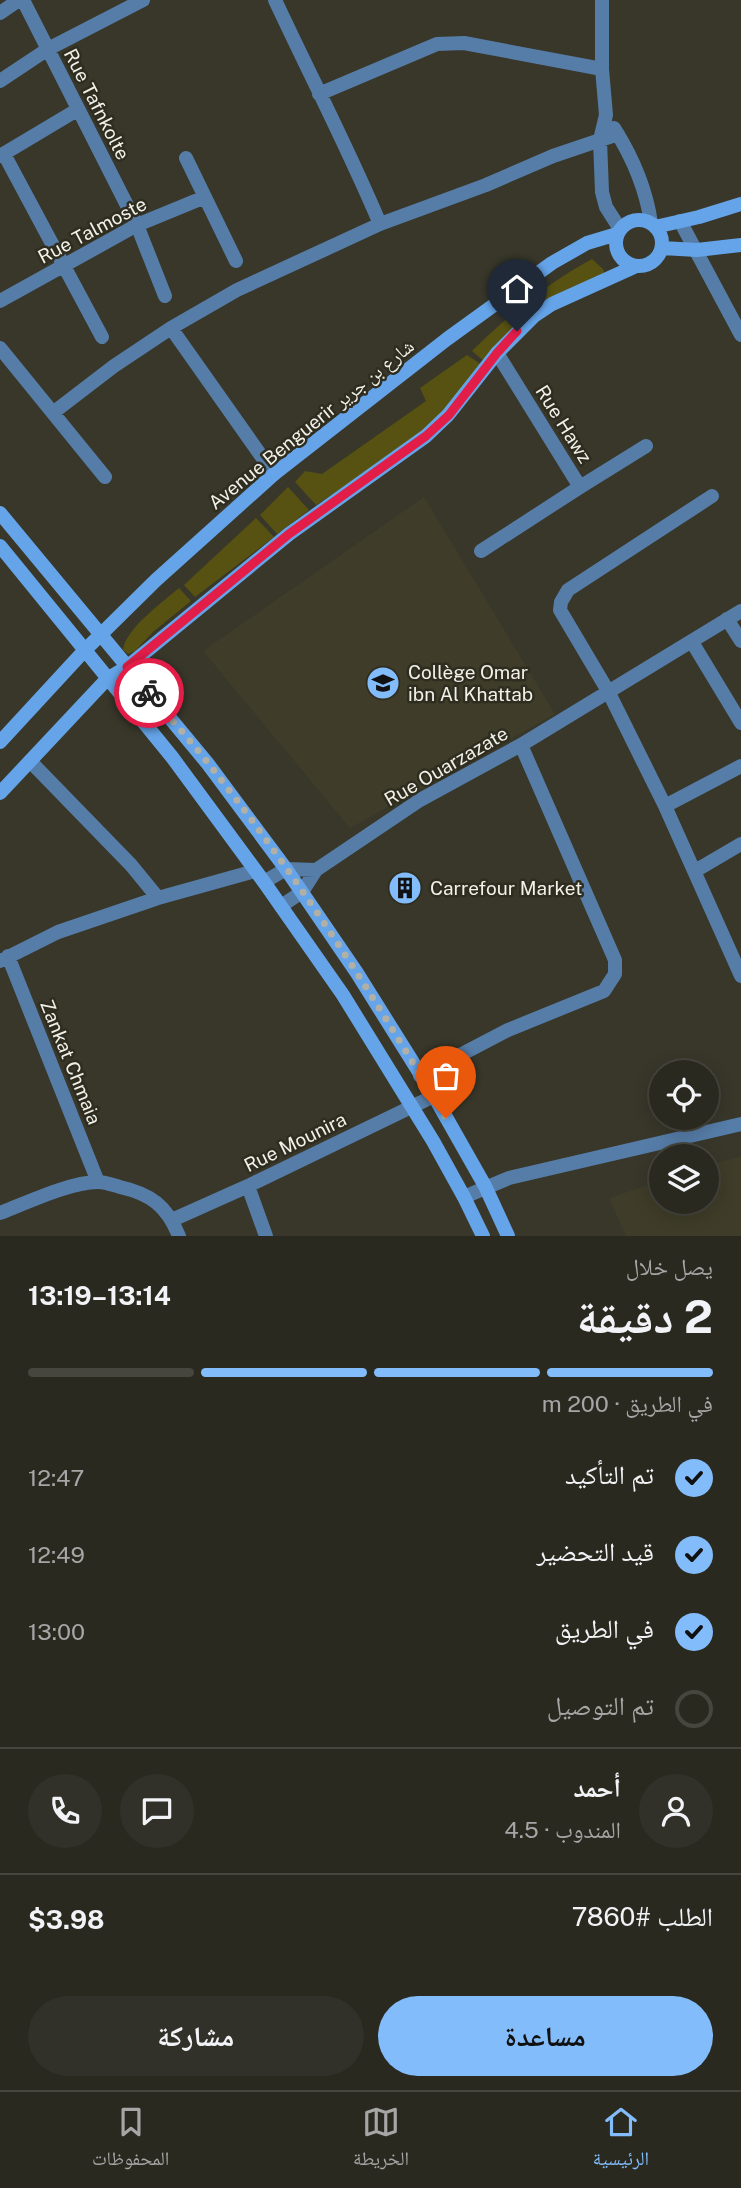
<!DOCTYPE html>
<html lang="ar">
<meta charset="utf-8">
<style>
:root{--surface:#2a2920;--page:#323129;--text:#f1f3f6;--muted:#a5a6a5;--line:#46453e;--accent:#83bcfb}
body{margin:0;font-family:"Public Sans","Noto Naskh Arabic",sans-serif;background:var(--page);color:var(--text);direction:rtl;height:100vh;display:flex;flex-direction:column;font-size:26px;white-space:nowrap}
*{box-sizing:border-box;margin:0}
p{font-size:23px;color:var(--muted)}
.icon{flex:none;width:38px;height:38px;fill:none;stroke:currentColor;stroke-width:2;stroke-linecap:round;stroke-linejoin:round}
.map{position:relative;height:1236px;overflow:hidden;direction:ltr}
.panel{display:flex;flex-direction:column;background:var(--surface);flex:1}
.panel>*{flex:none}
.buttons{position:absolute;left:649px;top:1060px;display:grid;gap:14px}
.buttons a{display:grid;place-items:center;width:70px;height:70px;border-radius:50%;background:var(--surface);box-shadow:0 4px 18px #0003,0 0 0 2px var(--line);font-size:35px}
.pin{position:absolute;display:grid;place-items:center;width:60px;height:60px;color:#fff;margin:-72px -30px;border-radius:50% 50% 50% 0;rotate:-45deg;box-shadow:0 0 7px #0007}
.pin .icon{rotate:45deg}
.courier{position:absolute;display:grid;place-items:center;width:70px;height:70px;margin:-35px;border:5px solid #e11d48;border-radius:50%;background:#fff;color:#222;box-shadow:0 2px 9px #0007}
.headline em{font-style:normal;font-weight:700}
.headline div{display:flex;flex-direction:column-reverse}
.headline{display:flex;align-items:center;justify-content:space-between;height:119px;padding:0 28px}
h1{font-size:46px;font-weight:700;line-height:52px}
.bar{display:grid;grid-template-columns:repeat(4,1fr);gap:10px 7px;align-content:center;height:84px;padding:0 28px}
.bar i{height:9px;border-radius:5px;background:var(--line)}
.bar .active{background:var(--accent)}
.bar p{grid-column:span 4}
.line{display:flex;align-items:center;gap:18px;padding:0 28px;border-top:2px solid var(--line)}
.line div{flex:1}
.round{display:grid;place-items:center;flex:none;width:74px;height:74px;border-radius:37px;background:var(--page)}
ol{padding:0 28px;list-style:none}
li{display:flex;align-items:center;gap:21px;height:77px}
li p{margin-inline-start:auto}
li .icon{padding:7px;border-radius:50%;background:var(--accent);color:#111;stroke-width:4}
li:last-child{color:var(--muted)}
li i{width:38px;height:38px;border:4px solid var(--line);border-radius:50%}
.cta{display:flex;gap:14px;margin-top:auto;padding:14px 28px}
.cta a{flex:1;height:80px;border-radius:42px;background:var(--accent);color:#111;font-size:28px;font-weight:700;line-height:80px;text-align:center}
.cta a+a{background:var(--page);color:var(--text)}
.menu{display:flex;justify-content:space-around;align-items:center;height:98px;border-top:2px solid var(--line);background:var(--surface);font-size:19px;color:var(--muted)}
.menu a{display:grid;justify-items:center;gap:4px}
.menu .active{color:var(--accent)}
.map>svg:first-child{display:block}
.built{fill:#3f3d29}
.green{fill:#575212}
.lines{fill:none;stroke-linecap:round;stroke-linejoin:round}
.street{stroke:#567da8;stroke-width:14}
.secondary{stroke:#65a4e9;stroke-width:14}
.done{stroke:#b0b0a6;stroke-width:7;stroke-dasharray:0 12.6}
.route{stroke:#e11d48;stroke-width:9}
.labels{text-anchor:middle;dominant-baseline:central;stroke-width:5;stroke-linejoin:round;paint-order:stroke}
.street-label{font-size:19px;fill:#f1f1e9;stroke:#2e2d20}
.poi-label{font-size:19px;fill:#f1f1e9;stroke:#2e2d20;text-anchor:start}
</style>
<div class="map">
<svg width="741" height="1236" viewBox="0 0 741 1236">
<rect width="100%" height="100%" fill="#38372a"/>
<path class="built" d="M424,497L555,714L350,828L203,651Z
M741,1156V1236H626L609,1198L661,1181L662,1202H707V1166Z"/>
<path class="green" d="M592,259L603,269L605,274L587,284L485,362L472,351C507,316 548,283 592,259Z
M467,355L482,365L444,414L395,453L316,505L295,482L305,471L322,474L426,401L420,388Z
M288,487L309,510L277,534L260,515Z
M256,518L274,537L195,597L184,585Z
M179,588L191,601L153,632L135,651L128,654L123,650C125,629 163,602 179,588Z"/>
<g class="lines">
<path class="street" d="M23,0L137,225L165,296
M275,0C310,75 348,148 380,224
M602,0V69L606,115L600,140L602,192L606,207L620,229
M0,13L19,0
M0,81L48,49L143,0
M319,94L437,44L464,43L602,69
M614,128C633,158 646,188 651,223
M4,154L102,337
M0,156L77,110
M186,158L236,261
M680,221L741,335
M0,301L137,225L205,197
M171,328L274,474
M0,348L105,477
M497,353L580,487L646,446
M54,412L114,366L171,328L237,290L380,224L486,185L553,156L618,134
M712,496L568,590L561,602L560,610L608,691L665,806L741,976
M481,551L580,487
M727,619L741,641
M692,642L741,723
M30,761L131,865L158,898
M665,806L741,766
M695,871L741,844
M264,882L286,869L316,870
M281,906L302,892L316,870L420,800L521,745L741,611
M8,956L98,1182
M0,961L58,932L158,898L255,871
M420,1076L508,1030L604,991L615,974V960L521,745
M248,1186L266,1236
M464,1197L509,1178L741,1124
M0,1213C26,1203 70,1182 98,1182C105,1182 113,1185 120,1187C151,1194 167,1206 179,1236
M172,1220L248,1186L434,1096"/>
<path class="secondary" d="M616 243a23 23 0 1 1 46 0a23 23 0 1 1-46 0Z
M655,227L699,217L741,204
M662,248L697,250L741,245
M0,513L208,764L286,869L357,973L434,1096L485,1186L508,1236
M0,546L172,757L264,882L343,995L433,1141L464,1197L483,1236
M0,742L84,651L156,580L274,474L447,339L552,263L587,243L617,234
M0,793L107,679L127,667L289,534L426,436L448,415L497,353L534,316L552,304L636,266"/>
</g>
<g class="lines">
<path class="done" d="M149,693C168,716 189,739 208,763C296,874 374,996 446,1118"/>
<path class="route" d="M149,693L127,667L289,534L426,436L449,415L497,353L517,331"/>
</g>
<defs>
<symbol id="school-disc" viewBox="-11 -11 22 22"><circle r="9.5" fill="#83bcfb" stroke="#2e2d20"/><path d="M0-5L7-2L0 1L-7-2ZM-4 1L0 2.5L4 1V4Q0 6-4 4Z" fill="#111"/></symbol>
<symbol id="building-disc" viewBox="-11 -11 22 22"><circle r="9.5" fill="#83bcfb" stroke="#2e2d20"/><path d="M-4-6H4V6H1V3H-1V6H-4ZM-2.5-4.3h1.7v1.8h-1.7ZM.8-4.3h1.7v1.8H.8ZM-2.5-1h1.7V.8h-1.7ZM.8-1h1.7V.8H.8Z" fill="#111"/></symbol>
</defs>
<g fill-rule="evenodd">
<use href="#school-disc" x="364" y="664" width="38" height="38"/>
<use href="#building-disc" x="386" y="869" width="38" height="38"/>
</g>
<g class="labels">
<g class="street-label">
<text transform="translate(97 104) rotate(63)">Rue Tafnkolte</text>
<text transform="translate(92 230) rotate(-28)">Rue Talmoste</text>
<text transform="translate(311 424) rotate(-39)">Avenue Benguerir شارع بن جرير</text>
<text transform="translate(564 424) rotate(58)">Rue Hawz</text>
<text transform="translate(446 766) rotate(-30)">Rue Ouarzazate</text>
<text transform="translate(71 1062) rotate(68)">Zankat Chmaia</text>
<text transform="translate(295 1142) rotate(-26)">Rue Mounira</text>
</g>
<g class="poi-label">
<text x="408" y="672">Collège Omar<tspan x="408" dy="22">ibn Al Khattab</tspan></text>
<text x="430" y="888">Carrefour Market</text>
</g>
</g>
</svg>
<div class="buttons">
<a><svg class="icon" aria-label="locate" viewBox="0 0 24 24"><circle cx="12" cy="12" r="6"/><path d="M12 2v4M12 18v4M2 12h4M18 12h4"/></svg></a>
<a><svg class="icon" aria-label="layers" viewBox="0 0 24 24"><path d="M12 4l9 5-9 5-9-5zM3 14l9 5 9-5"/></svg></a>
</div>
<div class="pin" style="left:446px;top:1118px;background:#ea580c"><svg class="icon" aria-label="bag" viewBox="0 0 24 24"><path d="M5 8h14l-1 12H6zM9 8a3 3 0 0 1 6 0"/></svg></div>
<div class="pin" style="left:517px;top:331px;background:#1f2937"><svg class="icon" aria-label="home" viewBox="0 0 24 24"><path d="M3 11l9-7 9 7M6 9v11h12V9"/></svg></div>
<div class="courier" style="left:149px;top:693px"><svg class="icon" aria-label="bike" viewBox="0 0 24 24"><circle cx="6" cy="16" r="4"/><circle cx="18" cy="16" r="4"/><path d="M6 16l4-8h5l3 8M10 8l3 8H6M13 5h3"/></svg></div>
</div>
<section class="panel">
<div class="headline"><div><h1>2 دقيقة</h1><p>يصل خلال</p></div><em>13:14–13:19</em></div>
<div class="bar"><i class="active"></i><i class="active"></i><i class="active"></i><i></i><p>في الطريق · 200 m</p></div>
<ol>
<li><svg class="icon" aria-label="check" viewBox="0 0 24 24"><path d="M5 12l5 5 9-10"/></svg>تم التأكيد<p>12:47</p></li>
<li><svg class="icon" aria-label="check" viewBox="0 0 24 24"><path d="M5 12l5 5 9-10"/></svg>قيد التحضير<p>12:49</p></li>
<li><svg class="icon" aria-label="check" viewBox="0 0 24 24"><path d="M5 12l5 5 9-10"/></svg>في الطريق<p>13:00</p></li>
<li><i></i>تم التوصيل</li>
</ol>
<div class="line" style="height:126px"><a class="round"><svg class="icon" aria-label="person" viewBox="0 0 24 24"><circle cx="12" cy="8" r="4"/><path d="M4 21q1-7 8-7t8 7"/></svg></a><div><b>أحمد</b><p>المندوب · 4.5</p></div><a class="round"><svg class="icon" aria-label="chat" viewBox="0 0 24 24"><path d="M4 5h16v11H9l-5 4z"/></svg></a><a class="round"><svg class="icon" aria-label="phone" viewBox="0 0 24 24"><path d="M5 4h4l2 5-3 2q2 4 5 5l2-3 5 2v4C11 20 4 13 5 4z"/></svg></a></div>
<div class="line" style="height:91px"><div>الطلب #7860</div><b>$3.98</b></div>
<div class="cta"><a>مساعدة</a><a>مشاركة</a></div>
</section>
<nav class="menu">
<a class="active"><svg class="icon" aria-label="home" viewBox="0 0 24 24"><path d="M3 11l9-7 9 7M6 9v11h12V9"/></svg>الرئيسية</a>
<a><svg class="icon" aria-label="map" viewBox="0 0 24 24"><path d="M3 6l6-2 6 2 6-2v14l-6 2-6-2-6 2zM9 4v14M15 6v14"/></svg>الخريطة</a>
<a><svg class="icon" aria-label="saved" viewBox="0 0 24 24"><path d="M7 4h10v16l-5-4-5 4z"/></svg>المحفوظات</a>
</nav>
